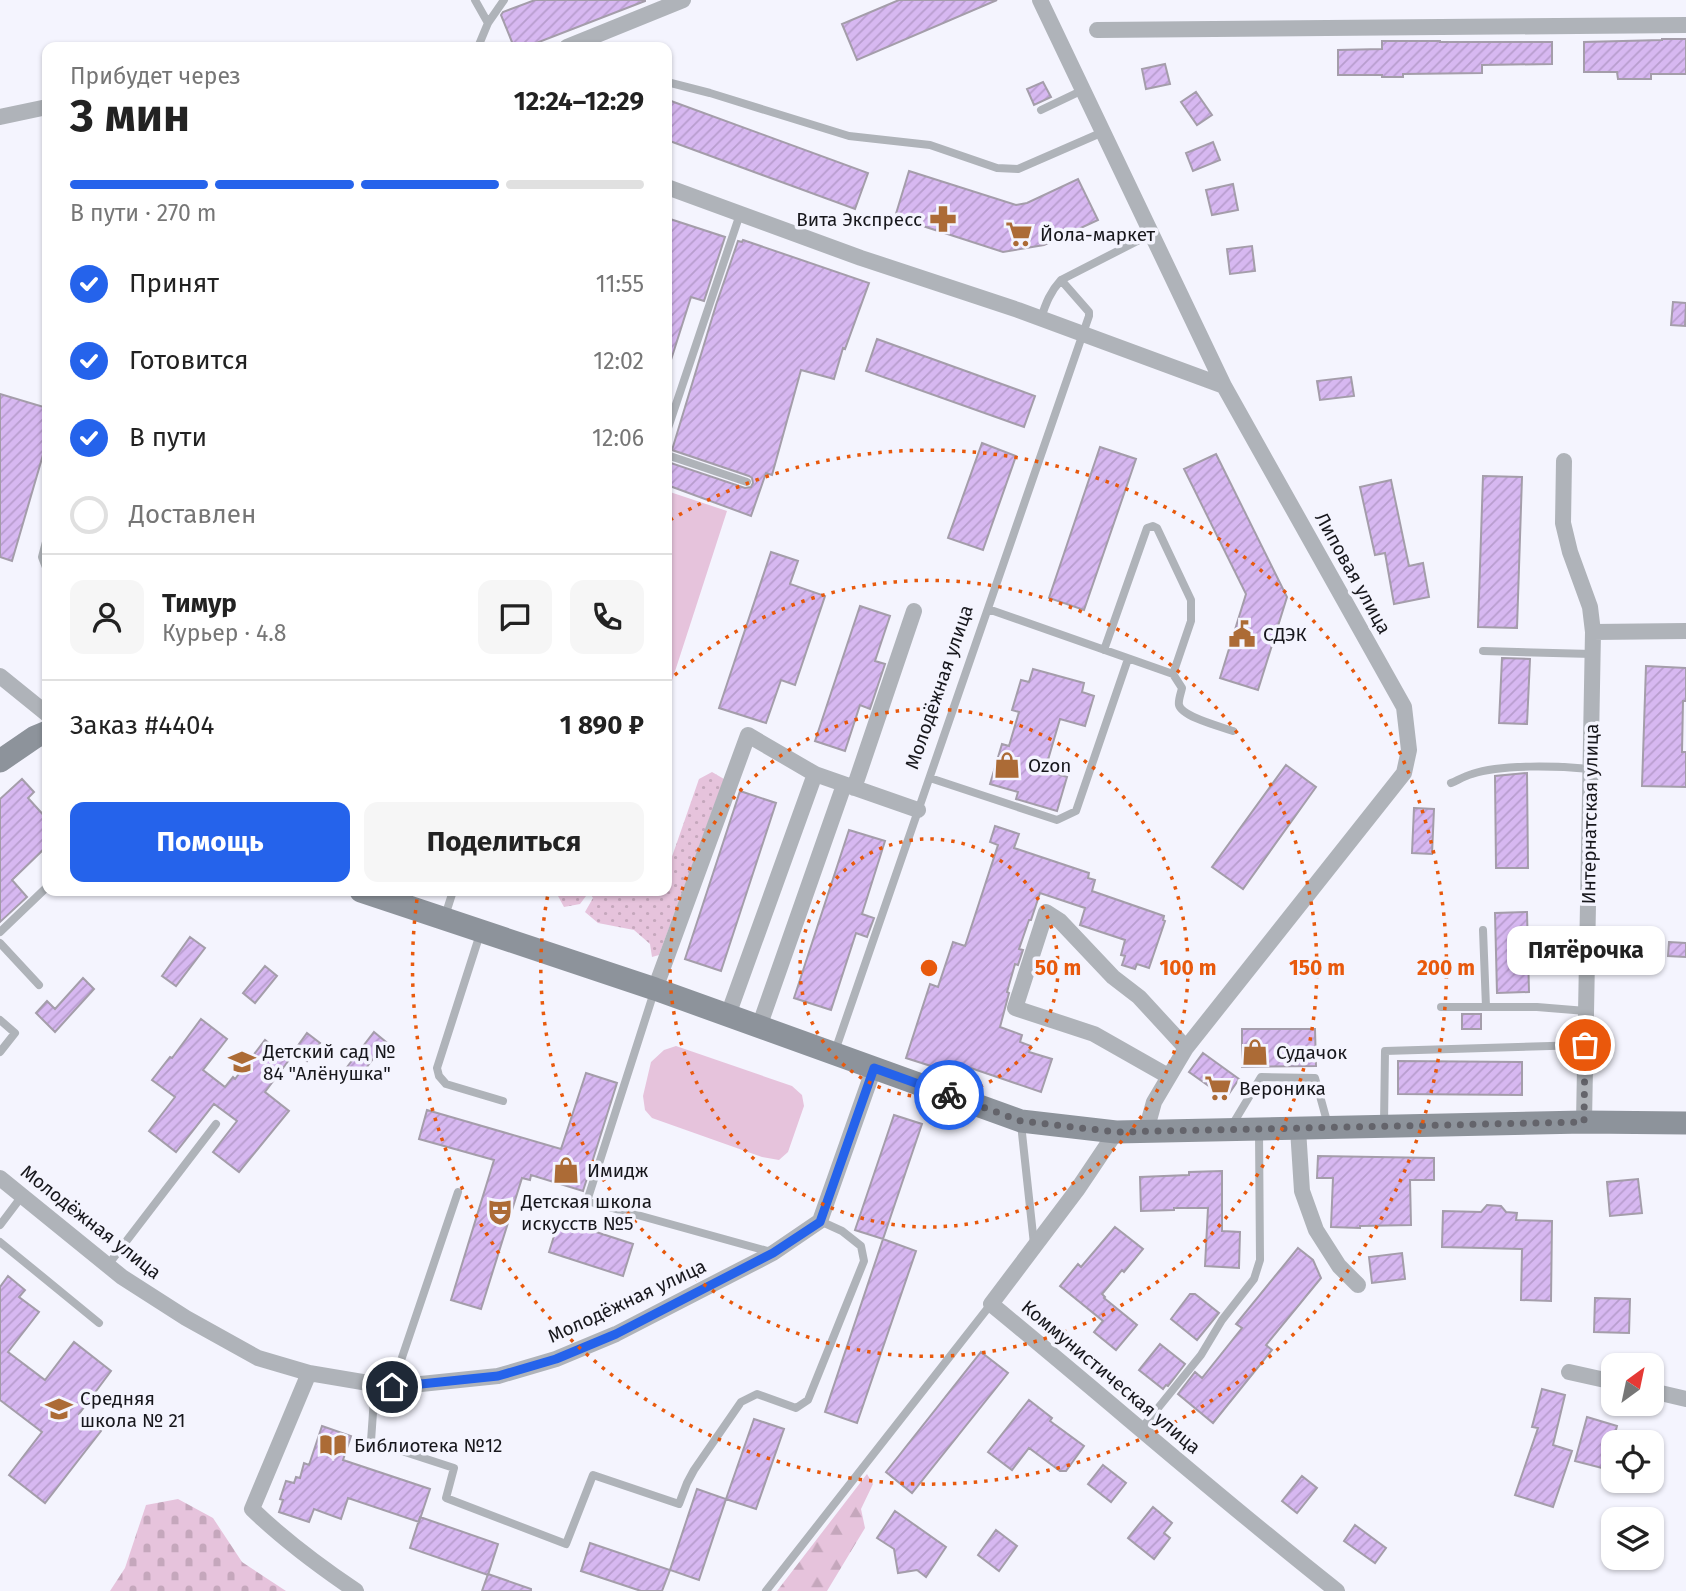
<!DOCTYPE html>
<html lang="ru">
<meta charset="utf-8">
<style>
:root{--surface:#fff;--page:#f6f6f6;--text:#222;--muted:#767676;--line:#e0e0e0;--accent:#2563eb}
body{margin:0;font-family:"Fira Sans",sans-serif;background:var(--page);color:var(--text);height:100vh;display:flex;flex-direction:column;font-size:26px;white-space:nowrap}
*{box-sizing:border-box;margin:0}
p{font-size:23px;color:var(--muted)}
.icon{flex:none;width:38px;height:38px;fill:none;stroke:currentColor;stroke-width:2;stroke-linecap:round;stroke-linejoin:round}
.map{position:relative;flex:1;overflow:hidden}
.side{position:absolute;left:42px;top:42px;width:630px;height:854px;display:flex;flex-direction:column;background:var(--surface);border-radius:14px;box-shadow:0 2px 5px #0004}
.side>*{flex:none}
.needle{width:46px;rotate:33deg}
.fabs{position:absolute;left:1601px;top:1353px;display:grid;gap:14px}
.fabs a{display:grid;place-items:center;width:63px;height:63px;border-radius:14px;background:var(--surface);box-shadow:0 2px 5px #0004;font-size:35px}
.pin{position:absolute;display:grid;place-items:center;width:60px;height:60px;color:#fff;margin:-30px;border:4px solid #fff;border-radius:50%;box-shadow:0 2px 7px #0007}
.courier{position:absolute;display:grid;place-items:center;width:70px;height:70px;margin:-35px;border:5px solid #2563eb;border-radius:50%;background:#fff;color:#222;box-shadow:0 2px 9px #0007}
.bubble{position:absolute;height:49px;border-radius:14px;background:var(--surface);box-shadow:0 2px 5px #0004;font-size:23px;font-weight:700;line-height:49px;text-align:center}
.headline em{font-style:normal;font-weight:700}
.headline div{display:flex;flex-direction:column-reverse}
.headline{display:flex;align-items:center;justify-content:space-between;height:119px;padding:0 28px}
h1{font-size:46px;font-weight:700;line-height:52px}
.bar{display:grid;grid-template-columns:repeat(4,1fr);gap:10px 7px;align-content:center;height:84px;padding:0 28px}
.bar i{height:9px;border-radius:5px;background:var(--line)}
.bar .active{background:var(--accent)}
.bar p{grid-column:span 4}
.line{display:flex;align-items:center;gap:18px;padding:0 28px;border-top:2px solid var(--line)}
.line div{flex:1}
.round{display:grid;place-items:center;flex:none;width:74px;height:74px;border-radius:14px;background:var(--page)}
ol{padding:0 28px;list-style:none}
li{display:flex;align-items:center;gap:21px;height:77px}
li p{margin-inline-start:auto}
li .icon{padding:7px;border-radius:50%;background:var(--accent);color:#fff;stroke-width:4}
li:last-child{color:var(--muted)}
li i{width:38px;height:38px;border:4px solid var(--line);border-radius:50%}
.cta{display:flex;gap:14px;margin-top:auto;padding:14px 28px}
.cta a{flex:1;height:80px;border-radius:14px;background:var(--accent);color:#fff;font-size:28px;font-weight:700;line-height:80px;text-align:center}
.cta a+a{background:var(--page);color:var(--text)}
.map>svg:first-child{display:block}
.grass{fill:url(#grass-dots)}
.forest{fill:url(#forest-firs)}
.cemetery{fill:url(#cemetery-stones)}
.green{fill:#e6c3dc}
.building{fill:url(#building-hatch);stroke:#a49daa;stroke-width:2}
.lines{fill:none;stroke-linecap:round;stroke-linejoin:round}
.lane{stroke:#afb3b9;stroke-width:8}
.street{stroke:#afb3b9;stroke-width:16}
.secondary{stroke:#8d939b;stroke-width:23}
.done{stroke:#64646b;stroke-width:7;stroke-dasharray:0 12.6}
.route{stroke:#2563eb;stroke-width:9}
.ring{fill:none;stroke:#e8590c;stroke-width:3.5;stroke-dasharray:3.5 7}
.labels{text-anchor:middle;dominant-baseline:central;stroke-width:7;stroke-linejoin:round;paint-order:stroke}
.poi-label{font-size:19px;fill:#17171c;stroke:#f4f4fe;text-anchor:start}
.street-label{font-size:19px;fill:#17171c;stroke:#f4f4fe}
.centre{fill:#e8590c;stroke:#f4f4fe;stroke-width:3.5}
.ring-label{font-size:21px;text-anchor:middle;font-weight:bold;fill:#e8590c;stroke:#f4f4fe;stroke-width:7;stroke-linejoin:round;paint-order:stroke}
</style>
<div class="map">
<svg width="1686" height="1591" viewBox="0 0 1686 1591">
<defs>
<pattern id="grass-dots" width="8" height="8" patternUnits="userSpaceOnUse" patternTransform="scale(1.75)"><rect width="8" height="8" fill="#e6c3dc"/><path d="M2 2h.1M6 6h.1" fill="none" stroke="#c5a7bc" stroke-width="1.8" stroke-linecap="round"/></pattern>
<pattern id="forest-firs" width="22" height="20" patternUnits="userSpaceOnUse" patternTransform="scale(1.75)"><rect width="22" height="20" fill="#e6c3dc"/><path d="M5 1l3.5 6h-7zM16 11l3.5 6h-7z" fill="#c5a7bc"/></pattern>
<pattern id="cemetery-stones" width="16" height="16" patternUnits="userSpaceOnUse" patternTransform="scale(1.75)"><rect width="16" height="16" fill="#e6c3dc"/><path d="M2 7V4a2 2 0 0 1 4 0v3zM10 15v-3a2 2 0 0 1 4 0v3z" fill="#c5a7bc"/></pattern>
<pattern id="building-hatch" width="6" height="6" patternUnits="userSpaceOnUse" patternTransform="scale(1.75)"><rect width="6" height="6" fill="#d7b8f1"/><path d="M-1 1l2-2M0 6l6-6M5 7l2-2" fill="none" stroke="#b89dce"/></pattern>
</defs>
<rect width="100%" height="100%" fill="#f4f4fe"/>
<path class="grass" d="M712,772L724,779L659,955L652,957L650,944L634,930L598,923L585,912L593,898L589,892L580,904L564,907L558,896L560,891H667V871L699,779Z"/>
<path class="forest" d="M867,1474L873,1484L861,1509L865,1528L827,1591H777Z"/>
<path class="cemetery" d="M178,1499L213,1518L242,1562L286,1591H110L125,1568L146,1505Z"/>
<path class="green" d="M667,491L727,511L667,696Z
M676,1046L792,1086L802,1095L804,1106L788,1152L779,1160L762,1157L652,1118L645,1110L643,1096L651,1062L664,1050Z"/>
<path class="building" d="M535,0H645V1L526,47H514L501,15L503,12Z
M899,0H997L857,60L842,24Z
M1662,39H1686V74H1651V79H1618L1617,72H1584V42L1662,40Z
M1382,41H1440V42H1552V64L1482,65V73L1403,74V77H1382V75H1338V50L1382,49Z
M1165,64L1170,84L1146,89L1142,69Z
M1043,82L1051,97L1034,105L1027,89Z
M1196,92L1212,115L1197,125L1181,102Z
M671,101L868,173L855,209L667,140V114Z
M1213,142L1220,160L1193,171L1186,153Z
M909,171L1016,205L1027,203L1078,179L1098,220L1044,245L1003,252L895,217Z
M1233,184L1238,210L1212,215L1206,190Z
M667,218L725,237L704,301L691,297L670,363L667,362Z
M743,240L869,283L845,349L843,348L834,379L801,370L772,475L766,473L751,516L667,485V468L668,462L745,488L751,487L753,483L752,478L749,476L672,450L716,305L738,241L742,242Z
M1252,246L1255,271L1230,274L1227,249Z
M1673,302L1686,303L1685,326L1671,325Z
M877,339L1035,396L1024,427L866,371Z
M1351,377L1354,396L1320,400L1317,381Z
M0,394L47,408V441L12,561L0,557Z
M982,443L1016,456L983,550L948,538Z
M1100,447L1136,459L1084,610L1049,598Z
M1216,454L1287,597L1258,690L1220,678L1246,594L1184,469Z
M1483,476L1522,477L1517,628L1478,627Z
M1391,480L1409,566L1423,563L1429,597L1394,604L1385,553L1375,555L1360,487Z
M771,552L798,561L790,584L825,596L795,685L781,680L766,723L719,708Z
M860,606L890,616L875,661L885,664L870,709L860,705L845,751L815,741Z
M1502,658L1530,659L1527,724L1499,723Z
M1646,666L1686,668V701H1683L1682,752H1686V787L1642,786Z
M1033,669L1084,683L1082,692L1094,696L1085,726L1060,719L1045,770L1067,777L1057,811L1016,799L1018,792L990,784L1002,744L1009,746L1019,712L1012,710L1021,680L1029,682Z
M1286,765L1316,787L1243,889L1212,867Z
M1527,773L1528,868H1496L1495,776Z
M22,779L34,792L28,798L47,819V846L12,880L27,897L0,922V799Z
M740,791L776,803L721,971L685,959Z
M1414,808L1434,809L1432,854L1412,853Z
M995,826L1019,834L1014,848L1089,873L1088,878L1095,880L1092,891L1164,916L1163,920L1165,921L1149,968L1137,964L1135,969L1122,965L1125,956L1121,955L1125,940L1080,925L1085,908L1040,893L1031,920H1029L1019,949L1023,950L1018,965L1015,964L1007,992L1009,993L1000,1027L1022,1035L1020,1042L1031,1046L1029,1052L1052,1059L1041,1092L962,1065L959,1075L906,1058L930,984L938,987L953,942L965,946L998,845L990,842Z
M849,830L885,841L862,914L874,918L867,937L856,933L831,1010L794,998Z
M1527,912L1529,992L1497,993L1495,913Z
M190,937L205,948L176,986L162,976Z
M1669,942L1686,943V957L1668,956Z
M265,966L277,976L255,1003L243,993Z
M83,978L94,989L55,1032L36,1013L47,1001L55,1009Z
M1462,1014H1481V1029H1462Z
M201,1019L227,1039L203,1070L225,1087L233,1077L235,1079L265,1040L289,1060L265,1092L289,1111L239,1172L213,1152L237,1121L214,1104L176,1152L149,1131L175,1097L152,1080L170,1057L172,1058Z
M1242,1029H1315L1316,1066L1242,1067Z
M374,1032L386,1042L356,1081L344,1071Z
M307,1033L320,1043L307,1061L294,1051Z
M1203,1053L1239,1079L1226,1098L1189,1072Z
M1398,1061L1522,1062V1095L1398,1094Z
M586,1073L617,1083L583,1191L531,1175L530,1180L522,1178L481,1309L451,1300L494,1160L419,1139L427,1110L561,1149Z
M894,1115L922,1124L883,1239L855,1230Z
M1318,1156L1434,1158V1180H1410L1411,1225L1360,1226V1228L1331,1227L1333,1178H1317Z
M1222,1171V1231L1240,1232L1239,1268L1205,1266L1208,1208H1174V1210L1141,1211L1140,1177L1189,1175V1172Z
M1638,1179L1642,1213L1610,1216L1607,1182Z
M1487,1205L1501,1206L1506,1212L1517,1213L1516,1220L1552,1221L1551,1301L1521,1300L1522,1249L1442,1247L1443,1211L1481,1212Z
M559,1220L633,1244L623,1276L549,1252Z
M1115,1227L1143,1249L1124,1272L1122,1270L1102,1294L1105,1297L1104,1298L1137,1325L1116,1350L1094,1332L1103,1321L1060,1286L1078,1264L1081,1267Z
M883,1239L916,1251L857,1423L825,1412Z
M1298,1248L1313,1260L1321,1278L1266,1345L1272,1350L1213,1423L1178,1394L1195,1372L1202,1378L1242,1328L1236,1324Z
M1402,1253L1405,1279L1372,1283L1369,1257Z
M8,1276L25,1290L19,1297L39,1312L8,1352L45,1380L74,1342L111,1371L79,1414L101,1431L45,1503L9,1475L42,1432L0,1400V1287Z
M1190,1294H1195L1219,1313L1197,1340L1171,1319Z
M1595,1298L1630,1299L1629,1333L1594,1332Z
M1160,1344L1185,1364L1168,1386L1166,1385L1163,1389L1139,1370Z
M981,1352L1008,1373L912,1493L886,1472Z
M1542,1389L1565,1395L1553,1445L1572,1451L1553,1507L1515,1495L1538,1428L1532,1427Z
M1029,1400L1052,1418L1050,1421L1084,1446L1066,1471H1060L1029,1448L1012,1470L988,1452Z
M1587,1417L1617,1426L1606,1469L1575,1461Z
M754,1419L784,1429L756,1509L726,1499Z
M322,1426L351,1436L343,1460L430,1489L419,1522L348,1498L341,1519L314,1509L309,1522L279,1512L283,1500L280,1499L286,1481L294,1483L296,1477L300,1478L304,1463L309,1465Z
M1103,1465L1126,1483L1111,1502L1088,1484Z
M1302,1476L1317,1488L1297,1513L1282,1501Z
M697,1489L726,1499L699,1580L670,1570Z
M1153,1507L1172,1523L1164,1533L1170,1538L1154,1559L1128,1538Z
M895,1511L946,1547L926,1577L917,1570L898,1573L894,1549L877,1538Z
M420,1517L498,1544L488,1575L410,1548Z
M1355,1525L1386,1548L1375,1563L1344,1541Z
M996,1530L1017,1546L999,1571L978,1555Z
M590,1543L670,1570L662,1591H641L581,1571Z
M488,1574L531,1589V1591H482Z"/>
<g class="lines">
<path class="lane" d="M475,0L488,23
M478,47L488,23L504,0
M667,82L710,93L849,136L930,145L997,168L1018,169L1103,132
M1041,110L1083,90
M1041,318C1046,303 1050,292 1061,280L1151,234
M667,431L740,214
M667,455L747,482
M47,538L42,557L47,570
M988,609L1173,674L1182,688C1181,693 1178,700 1179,705C1182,717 1222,727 1233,731
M1104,650L1147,528L1153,526L1157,528L1191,600V621L1173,674
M1483,651L1592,654
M930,778L1057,820L1076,811L1128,659
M1451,783C1458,780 1465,776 1472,774C1502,764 1558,766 1590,769
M445,916L453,891
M1483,930L1486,1007
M0,932L47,887
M480,934L437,1068L439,1076L446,1084L503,1101
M0,943L39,985
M654,992L587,1201L771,1252
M1441,1007H1537L1586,1011
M0,1020L15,1033L0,1052
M835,1051L1089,316V312L1061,280
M1021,1124L1034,1244
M1384,1124L1385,1051L1585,1045
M1231,1127L1261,1077L1315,1078L1328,1125
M0,1225L22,1196
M0,1242L99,1323
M108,1265L216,1124
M375,1384L371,1441L454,1468L446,1498L566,1544L593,1475L679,1504L687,1483L694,1470L741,1402L757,1394L796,1408L808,1400L864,1261L861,1246L842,1231L820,1221
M392,1387L458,1192
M1141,1429L1201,1355L1222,1320L1254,1279L1260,1260L1259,1132
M766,1591L991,1304"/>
<path class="street" d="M1040,0L1224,386L1404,707L1409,750L1404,773L1186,1048L1154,1102L1146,1131
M1097,30L1686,25
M567,47L683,0
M0,117L47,107
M667,187L861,258L1018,310L1224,386
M1564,461L1563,523L1570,552L1590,607L1593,632L1584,1122
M1593,632L1686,631
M0,676L47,714
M815,774L918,810
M854,788L914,611
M655,989L748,735L815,774L728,1015
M759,1027L844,785
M1168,1076L1094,1034L1015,1008L1046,912L1060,921L1113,977L1139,997L1186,1048
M1298,1129L1302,1191L1316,1230L1339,1266L1358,1285
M1116,1132L1077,1190L991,1304C1107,1399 1219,1498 1337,1591
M0,1178L122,1277L186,1318L258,1358L309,1373L392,1387L498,1376L556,1359L616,1334L773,1253L820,1221L874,1068
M1569,1372L1614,1382
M309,1373L252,1509C284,1540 319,1566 356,1591
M1652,1391L1686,1399"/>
<path class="secondary" d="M0,761L35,737L47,732
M361,891L655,989L1021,1121L1116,1132L1584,1122L1686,1123"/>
</g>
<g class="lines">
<path class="done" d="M949,1095L1021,1121L1116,1132L1584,1122L1585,1045"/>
<path class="route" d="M392,1387L498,1376L556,1359L616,1334L773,1253L820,1222L874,1068L949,1095"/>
</g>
<g class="ring">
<circle cx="929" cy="968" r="129"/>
<circle cx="929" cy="968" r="259"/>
<path d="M667 682A388 388 0 1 1 548 894"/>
<path d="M670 520A517 517 0 1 1 418 892"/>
</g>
<defs>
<symbol id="pharmacy-bare" viewBox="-9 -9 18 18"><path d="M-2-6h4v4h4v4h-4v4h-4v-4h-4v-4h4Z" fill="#ac6b36" stroke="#f4f4fe" stroke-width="2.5" paint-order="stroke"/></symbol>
<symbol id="supermarket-bare" viewBox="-9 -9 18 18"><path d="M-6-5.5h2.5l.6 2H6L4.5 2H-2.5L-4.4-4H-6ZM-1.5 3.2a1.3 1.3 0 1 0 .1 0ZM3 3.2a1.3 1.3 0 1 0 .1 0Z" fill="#ac6b36" stroke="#f4f4fe" stroke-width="2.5" paint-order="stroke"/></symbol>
<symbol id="civic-bare" viewBox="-9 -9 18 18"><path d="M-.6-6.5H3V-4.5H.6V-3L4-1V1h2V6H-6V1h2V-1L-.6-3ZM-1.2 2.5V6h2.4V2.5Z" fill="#ac6b36" stroke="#f4f4fe" stroke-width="2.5" paint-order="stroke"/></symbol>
<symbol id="shop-bare" viewBox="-9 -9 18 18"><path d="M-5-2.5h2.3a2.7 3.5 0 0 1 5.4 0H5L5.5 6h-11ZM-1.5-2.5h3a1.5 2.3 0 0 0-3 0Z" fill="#ac6b36" stroke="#f4f4fe" stroke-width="2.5" paint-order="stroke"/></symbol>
<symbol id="school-bare" viewBox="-9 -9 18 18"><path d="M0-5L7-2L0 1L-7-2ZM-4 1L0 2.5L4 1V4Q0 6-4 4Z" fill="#ac6b36" stroke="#f4f4fe" stroke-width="2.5" paint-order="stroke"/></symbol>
<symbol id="theatre-bare" viewBox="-9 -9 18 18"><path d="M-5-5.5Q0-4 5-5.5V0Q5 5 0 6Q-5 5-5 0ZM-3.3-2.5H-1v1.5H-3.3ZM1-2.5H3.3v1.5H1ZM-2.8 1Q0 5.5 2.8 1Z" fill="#ac6b36" stroke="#f4f4fe" stroke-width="2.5" paint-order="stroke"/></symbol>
<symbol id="library-bare" viewBox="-9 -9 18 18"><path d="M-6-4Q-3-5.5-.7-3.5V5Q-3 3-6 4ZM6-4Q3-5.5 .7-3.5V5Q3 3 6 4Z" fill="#ac6b36" stroke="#f4f4fe" stroke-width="2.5" paint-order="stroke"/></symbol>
</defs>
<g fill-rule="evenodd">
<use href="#pharmacy-bare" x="924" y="200" width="38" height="38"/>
<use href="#supermarket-bare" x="1000" y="215" width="38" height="38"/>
<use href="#civic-bare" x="1223" y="615" width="38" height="38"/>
<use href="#shop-bare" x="988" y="746" width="38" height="38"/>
<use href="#shop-bare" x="1236" y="1033" width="38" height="38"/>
<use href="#school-bare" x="223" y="1043" width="38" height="38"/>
<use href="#supermarket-bare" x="1199" y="1069" width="38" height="38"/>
<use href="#shop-bare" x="547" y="1151" width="38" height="38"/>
<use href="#theatre-bare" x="481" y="1193" width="38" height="38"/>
<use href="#school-bare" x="40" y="1390" width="38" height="38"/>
<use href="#library-bare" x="314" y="1426" width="38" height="38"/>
</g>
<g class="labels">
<g class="poi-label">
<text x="922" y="219" text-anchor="end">Вита Экспресс</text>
<text x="1040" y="234">Йола-маркет</text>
<text x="1263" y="634">СДЭК</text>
<text x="1028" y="765">Ozon</text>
<text x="263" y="1051">Детский сад №<tspan x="263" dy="22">84 "Алёнушка"</tspan></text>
<text x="1276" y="1052">Судачок</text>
<text x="1239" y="1088">Вероника</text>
<text x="587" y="1170">Имидж</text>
<text x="521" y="1201">Детская школа<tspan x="521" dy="22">искусств №5</tspan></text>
<text x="80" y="1398">Средняя<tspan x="80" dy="22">школа № 21</tspan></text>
<text x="354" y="1445">Библиотека №12</text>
</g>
<g class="street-label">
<text transform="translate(1353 573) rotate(61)">Липовая улица</text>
<text transform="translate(939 687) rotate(-71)">Молодёжная улица</text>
<text transform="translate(1590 814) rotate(-89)">Интернатская улица</text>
<text transform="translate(91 1222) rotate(38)">Молодёжная улица</text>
<text transform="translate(627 1301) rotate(-25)">Молодёжная улица</text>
<text transform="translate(1111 1377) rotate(40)">Коммунистическая улица</text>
</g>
</g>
<circle cx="929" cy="968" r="10" class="centre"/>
<g class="ring-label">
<text x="1058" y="975">50 m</text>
<text x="1188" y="975">100 m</text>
<text x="1317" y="975">150 m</text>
<text x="1446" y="975">200 m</text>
</g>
</svg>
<div class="fabs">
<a><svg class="needle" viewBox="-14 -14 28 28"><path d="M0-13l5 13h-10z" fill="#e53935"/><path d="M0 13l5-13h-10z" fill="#767676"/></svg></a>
<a><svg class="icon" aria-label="locate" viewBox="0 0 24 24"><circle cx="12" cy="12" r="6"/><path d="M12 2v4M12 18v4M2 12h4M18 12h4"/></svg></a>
<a><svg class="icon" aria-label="layers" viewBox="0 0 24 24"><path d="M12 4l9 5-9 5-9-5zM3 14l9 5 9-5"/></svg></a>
</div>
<div class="pin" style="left:1585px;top:1045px;background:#ea580c"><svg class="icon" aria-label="bag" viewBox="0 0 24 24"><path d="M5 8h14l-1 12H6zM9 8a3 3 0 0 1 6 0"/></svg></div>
<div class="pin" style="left:392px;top:1387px;background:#1f2937"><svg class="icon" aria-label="home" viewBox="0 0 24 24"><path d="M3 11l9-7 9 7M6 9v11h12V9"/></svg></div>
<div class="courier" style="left:949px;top:1095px"><svg class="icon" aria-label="bike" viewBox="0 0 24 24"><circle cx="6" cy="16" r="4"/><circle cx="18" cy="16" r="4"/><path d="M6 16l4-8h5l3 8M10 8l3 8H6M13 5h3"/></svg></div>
<div class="bubble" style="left:1507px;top:926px;width:158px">Пятёрочка</div>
<section class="side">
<div class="headline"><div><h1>3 мин</h1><p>Прибудет через</p></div><em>12:24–12:29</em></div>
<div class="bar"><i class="active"></i><i class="active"></i><i class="active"></i><i></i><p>В пути · 270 m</p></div>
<ol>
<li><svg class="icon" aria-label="check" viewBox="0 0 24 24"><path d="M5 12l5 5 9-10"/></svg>Принят<p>11:55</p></li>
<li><svg class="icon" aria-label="check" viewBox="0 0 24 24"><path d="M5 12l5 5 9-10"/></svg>Готовится<p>12:02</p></li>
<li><svg class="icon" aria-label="check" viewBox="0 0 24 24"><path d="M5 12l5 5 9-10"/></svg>В пути<p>12:06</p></li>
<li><i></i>Доставлен</li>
</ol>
<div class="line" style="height:126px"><a class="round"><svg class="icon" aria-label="person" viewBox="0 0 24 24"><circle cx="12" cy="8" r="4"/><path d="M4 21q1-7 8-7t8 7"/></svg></a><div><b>Тимур</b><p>Курьер · 4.8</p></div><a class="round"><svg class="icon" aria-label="chat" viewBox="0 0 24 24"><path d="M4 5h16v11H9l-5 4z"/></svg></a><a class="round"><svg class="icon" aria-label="phone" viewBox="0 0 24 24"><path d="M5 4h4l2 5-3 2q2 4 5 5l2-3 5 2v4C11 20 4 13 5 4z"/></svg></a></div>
<div class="line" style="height:91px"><div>Заказ #4404</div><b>1 890 ₽</b></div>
<div class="cta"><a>Помощь</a><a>Поделиться</a></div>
</section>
</div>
